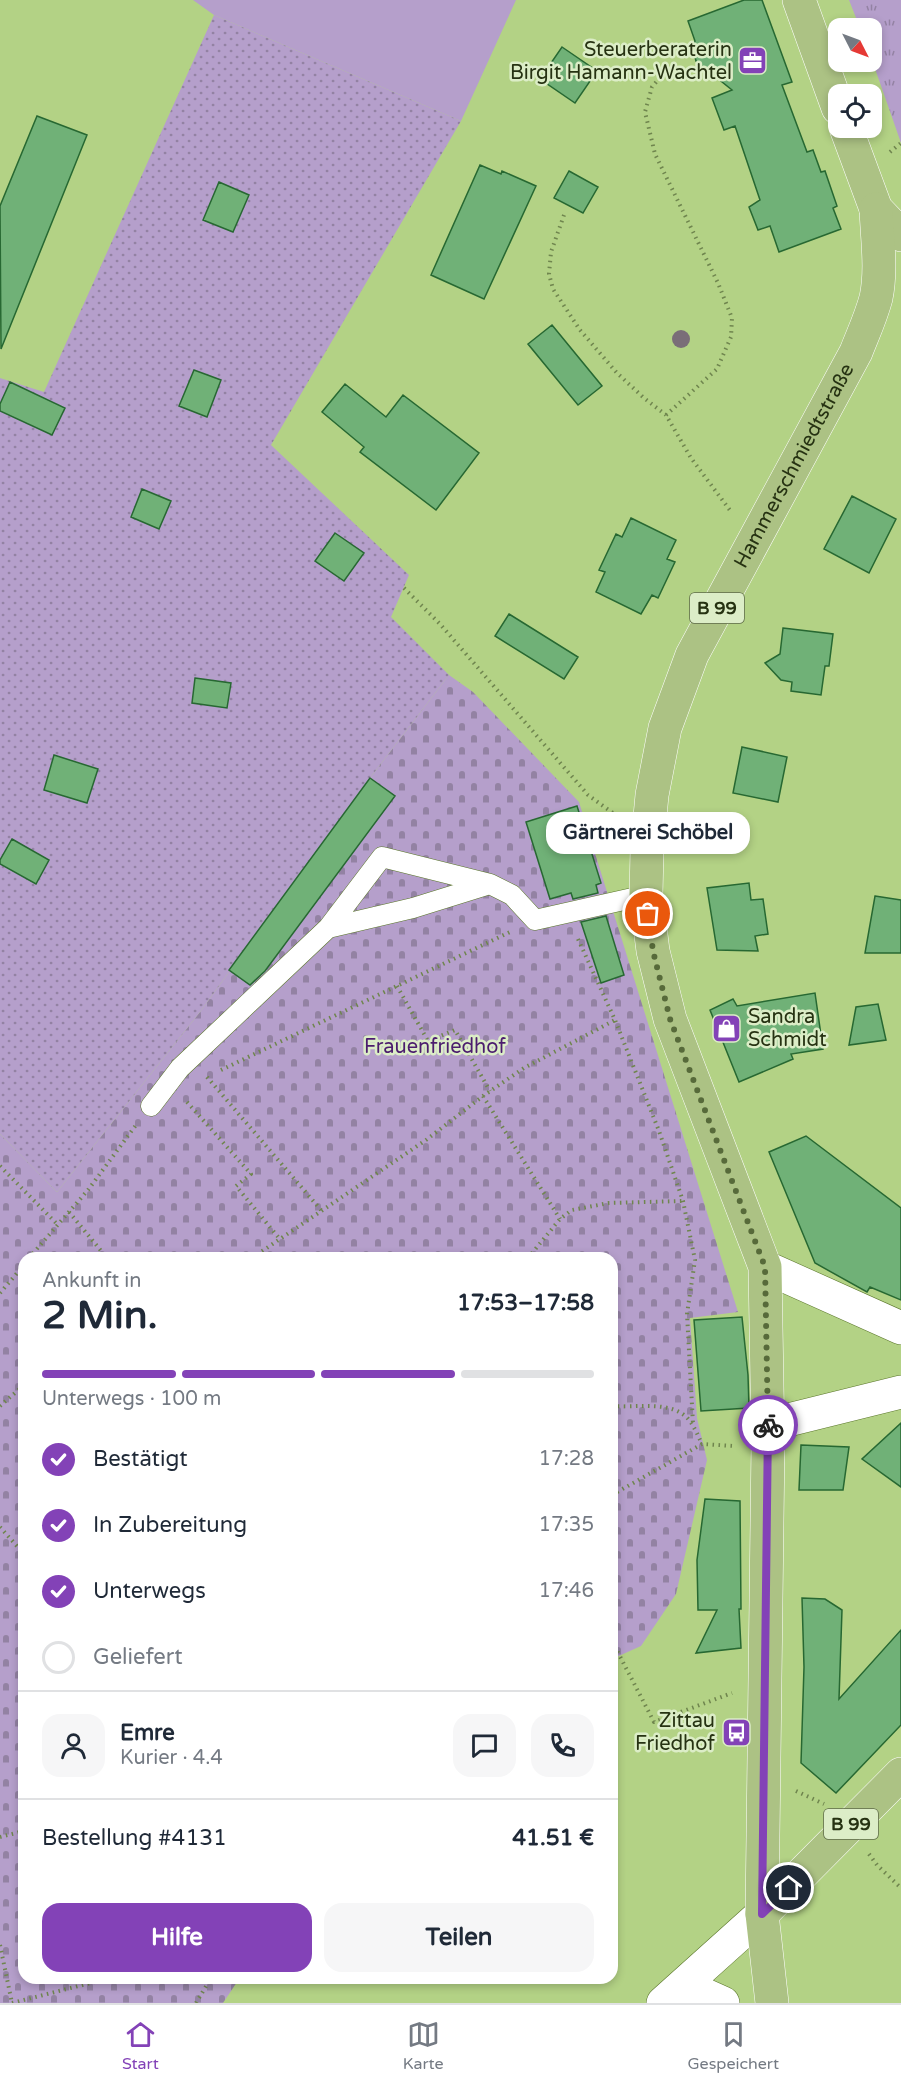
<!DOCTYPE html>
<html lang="de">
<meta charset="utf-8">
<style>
:root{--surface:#fff;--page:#f6f6f7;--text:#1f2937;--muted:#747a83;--line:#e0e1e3;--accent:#8342b7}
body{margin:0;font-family:"Varela Round",sans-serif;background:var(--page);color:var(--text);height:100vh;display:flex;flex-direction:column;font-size:22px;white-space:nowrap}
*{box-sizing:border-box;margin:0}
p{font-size:20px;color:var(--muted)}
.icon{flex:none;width:33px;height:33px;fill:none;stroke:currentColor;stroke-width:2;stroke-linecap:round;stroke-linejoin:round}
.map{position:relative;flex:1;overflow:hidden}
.panel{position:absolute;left:18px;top:1252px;width:600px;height:732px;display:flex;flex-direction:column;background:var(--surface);border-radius:18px;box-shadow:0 3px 9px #0003}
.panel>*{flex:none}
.needle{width:39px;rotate:132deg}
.buttons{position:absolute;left:828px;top:18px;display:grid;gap:12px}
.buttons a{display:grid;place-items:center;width:54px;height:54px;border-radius:12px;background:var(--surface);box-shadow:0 3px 9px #0003;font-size:30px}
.pin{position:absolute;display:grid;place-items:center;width:51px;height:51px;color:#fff;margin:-26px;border:3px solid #fff;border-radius:50%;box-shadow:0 2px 6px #0007}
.courier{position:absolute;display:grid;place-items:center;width:60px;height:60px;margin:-30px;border:4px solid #8342b7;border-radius:50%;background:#fff;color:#222;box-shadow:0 2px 8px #0007}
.bubble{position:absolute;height:42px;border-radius:18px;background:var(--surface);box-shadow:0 3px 9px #0003;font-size:20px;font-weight:700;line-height:42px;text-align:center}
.overview em{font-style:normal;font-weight:700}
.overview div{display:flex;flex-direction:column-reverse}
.overview{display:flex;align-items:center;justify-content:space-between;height:102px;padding:0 24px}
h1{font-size:39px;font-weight:700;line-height:45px}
.bar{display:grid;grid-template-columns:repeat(4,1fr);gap:9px 6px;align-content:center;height:72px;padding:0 24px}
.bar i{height:8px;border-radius:4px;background:var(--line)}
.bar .selected{background:var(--accent)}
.bar p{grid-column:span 4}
.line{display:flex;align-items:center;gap:15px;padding:0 24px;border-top:2px solid var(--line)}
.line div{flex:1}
.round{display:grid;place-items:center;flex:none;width:63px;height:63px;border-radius:18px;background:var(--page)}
ol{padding:0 24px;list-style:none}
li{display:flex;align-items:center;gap:18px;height:66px}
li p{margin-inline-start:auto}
li .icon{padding:6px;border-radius:50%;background:var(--accent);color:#fff;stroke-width:4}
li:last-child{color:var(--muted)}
li i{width:33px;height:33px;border:3px solid var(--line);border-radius:50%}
.action{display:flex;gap:12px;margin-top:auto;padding:12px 24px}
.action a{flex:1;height:69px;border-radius:18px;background:var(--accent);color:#fff;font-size:24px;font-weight:700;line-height:69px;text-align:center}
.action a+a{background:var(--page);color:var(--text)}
.tab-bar{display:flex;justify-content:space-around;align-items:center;height:84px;border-top:2px solid var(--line);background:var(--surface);font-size:16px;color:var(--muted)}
.tab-bar a{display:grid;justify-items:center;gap:3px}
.tab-bar .selected{color:var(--accent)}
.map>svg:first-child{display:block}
.grass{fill:#b59fcb}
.cemetery{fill:url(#cemetery-stones)}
.park{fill:url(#park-tufts)}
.garden{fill:url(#garden-dots)}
.building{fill:#70b177;stroke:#276832;stroke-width:1.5}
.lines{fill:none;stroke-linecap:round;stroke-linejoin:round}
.lane-casing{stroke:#5a762a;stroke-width:21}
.street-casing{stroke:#5a762a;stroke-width:34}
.primary-casing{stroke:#fff;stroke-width:34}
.path{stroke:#6f854e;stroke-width:4;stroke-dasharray:1.5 4.5;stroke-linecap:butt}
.lane{stroke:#fff;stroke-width:20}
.street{stroke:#fff;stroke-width:33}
.primary{stroke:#acc284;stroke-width:33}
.tree{fill:#7a6e78}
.done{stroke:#576a3a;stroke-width:6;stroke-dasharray:0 10.8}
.route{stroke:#8342b7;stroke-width:8}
.labels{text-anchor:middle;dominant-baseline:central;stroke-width:5;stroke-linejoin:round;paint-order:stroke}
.shield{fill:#dcedc7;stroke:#5d6a48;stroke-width:1.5}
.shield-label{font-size:18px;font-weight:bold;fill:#263212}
.poi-label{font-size:20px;fill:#263212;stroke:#dcedc7;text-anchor:end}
.street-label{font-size:20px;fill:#263212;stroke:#dcedc7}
.park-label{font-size:20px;fill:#4b1c6e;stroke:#dcedc7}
</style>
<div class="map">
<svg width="901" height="2003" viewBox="0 0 901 2003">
<defs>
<pattern id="cemetery-stones" width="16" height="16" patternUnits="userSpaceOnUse" patternTransform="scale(1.5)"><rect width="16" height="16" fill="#b59fcb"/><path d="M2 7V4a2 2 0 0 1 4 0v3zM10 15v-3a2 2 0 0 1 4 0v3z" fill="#9382a3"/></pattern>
<pattern id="park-tufts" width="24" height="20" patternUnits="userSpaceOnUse" patternTransform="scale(1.5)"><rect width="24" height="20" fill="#b59fcb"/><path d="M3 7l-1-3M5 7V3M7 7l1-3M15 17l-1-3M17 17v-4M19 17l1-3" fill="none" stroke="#9382a3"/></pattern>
<pattern id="garden-dots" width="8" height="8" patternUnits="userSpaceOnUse" patternTransform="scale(1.5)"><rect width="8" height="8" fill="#b59fcb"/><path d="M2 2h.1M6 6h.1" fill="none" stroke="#9382a3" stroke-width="1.8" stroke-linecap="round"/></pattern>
</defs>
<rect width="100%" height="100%" fill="#b3d285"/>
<path class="grass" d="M193,0H516L461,121L214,15Z"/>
<path class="cemetery" d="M449,675L473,692L579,802L738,1312L690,1318L697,1418L707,1460L676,1594L641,1646L612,1659V1258H24V1978L239,1979L223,2003H0V1134L57,1192L200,1012L370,778Z"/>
<path class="park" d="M849,0H901V143L872,60V28H860Z"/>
<path class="garden" d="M214,15L461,121L271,445L409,575L391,617L449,675L370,778L200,1012L57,1192L0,1134V378L44,392Z"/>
<path class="building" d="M744,0H762L792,82L782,85L807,152L813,150L821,172L825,171L837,206L833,208L841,229L779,252L770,226L758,230L749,207L760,200L735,126L724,130L712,98L732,90L696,61L692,45L695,41L688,21Z
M562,47L597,71L575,103L540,79Z
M37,116L87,135L1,349L0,206Z
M480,165L501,174L502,171L536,186L484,299L431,275Z
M569,171L598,187L583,213L554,198Z
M219,182L249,195L233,232L203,220Z
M552,325L602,386L578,405L528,344Z
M194,370L221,380L207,417L179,406Z
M10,382L65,408L52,435L0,411V404Z
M345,384L386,417L403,395L479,453L436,510L360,452L364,447L322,412Z
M142,489L171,501L159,529L131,517Z
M852,496L896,519L869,573L824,549Z
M631,518L676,540L667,559L675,562L658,598L652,595L641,614L596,592L605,572L599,570L616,534L622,537Z
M335,533L364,553L344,581L315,561Z
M509,614L578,657L564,679L495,636Z
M783,628L833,634L829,666H825L821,695L791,691L792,682L781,680L765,663L780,654Z
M195,678L231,683L227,708L192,703Z
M742,747L787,757L778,802L733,793Z
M54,755L98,769L87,803L44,790Z
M370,778L395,796L265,971L250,985L229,970Z
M577,806L601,883L596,885L598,893L573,899L571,893L550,899L526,822Z
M12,839L49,860L36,884L0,864V860Z
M749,883L751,900L763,899L768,934L755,936L758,951L717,950L707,888Z
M875,896L901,900V953H865Z
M606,916L624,975L601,983L581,922Z
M815,993L823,1049L791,1054L793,1059L739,1082L710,1010L733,999L737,1006Z
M878,1004L886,1040L849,1045L856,1007Z
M806,1136L901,1208V1300L870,1287L867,1292L815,1263L769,1152Z
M742,1317L748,1375L749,1408L701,1411L694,1320Z
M901,1423V1487L862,1459Z
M801,1445L849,1447L843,1490H799Z
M705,1499L740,1501L741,1609H739L741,1648L696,1653L717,1610H698L697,1560Z
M802,1598L825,1599L842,1610L839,1699L901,1630V1725L836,1793L801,1763L804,1667Z"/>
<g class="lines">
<defs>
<path id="lane" d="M328,928L382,857L490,884
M151,1106L180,1068L328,928L413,908L490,884L512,895L535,920L646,895"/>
<path id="street" d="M765,1267L901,1328
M768,1425L901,1392
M674,1994H703L723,2003
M663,2003L762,1914"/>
<g id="primary">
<path d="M799,0L838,108"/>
<path d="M846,128L876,209L901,235"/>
<path d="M762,1914L901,1774"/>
<path id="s1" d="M772,2003L762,1914L768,1444L765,1267L670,1019L653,951L646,895L647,849L652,795L665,728L692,655L856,352C863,334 871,317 876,298C882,270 877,237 876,209"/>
</g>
</defs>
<use href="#lane" class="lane-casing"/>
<use href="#street" class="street-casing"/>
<use href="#primary" class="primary-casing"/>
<path class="path" d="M890,152L901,143
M564,215L551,252L549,274L553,289L580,330L617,373L644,398L666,415L691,458L732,513
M666,415L717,369L731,337L732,318L718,283L655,154L645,112L652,87L670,65
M404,588L440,624L588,795L617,816
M578,939L615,1020L659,1131L683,1201L695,1260L687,1314L693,1424
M397,986L428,1041L455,1030L490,1091
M221,1070L510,932
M207,1077L321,1210
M483,1096L560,1219
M187,1102L251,1174L236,1186L279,1238
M0,1166L58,1225
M69,1212L107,1258
M29,1258L88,1190L136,1125
M252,1258L426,1140L483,1096L524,1068L615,1020
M528,1258L560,1219L572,1210L609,1203L683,1201
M0,1293L24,1265
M0,1406L24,1385
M612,1406C634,1408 665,1401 684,1415C693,1422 697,1434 702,1444
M612,1495L702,1444L734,1446
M0,1527L24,1554
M612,1641L654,1722L732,1693
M796,1791L824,1804
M0,1837L24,1831
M869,1854L877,1865L901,1888
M0,1945L12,2003
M12,2003L110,1978
M196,2003L211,1978"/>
<use href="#lane" class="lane"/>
<use href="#street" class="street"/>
<use href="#primary" class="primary"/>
</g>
<circle class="tree" cx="681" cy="339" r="9"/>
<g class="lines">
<path class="done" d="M648,914L653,951L670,1019L765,1267L768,1425"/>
<path class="route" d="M768,1425L762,1914L789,1888"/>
</g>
<defs>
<symbol id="office-square" viewBox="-11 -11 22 22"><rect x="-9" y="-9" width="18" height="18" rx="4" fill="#8342b7" stroke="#dcedc7"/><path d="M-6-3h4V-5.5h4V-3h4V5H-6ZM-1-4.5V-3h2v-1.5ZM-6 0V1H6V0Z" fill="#fff"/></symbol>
<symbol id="shop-square" viewBox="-11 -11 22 22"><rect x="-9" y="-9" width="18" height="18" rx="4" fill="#8342b7" stroke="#dcedc7"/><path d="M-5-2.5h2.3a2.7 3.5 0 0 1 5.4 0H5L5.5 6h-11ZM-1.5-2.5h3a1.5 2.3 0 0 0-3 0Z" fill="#fff"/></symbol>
<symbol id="bus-square" viewBox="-11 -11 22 22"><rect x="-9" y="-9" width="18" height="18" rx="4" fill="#8342b7" stroke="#dcedc7"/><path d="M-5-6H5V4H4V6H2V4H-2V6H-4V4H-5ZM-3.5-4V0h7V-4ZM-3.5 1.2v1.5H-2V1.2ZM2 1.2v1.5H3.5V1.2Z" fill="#fff"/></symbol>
</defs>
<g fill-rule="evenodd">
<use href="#office-square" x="736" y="44" width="33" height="33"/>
<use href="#shop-square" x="710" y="1012" width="33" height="33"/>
<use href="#bus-square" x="720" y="1716" width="33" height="33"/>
</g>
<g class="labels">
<g class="shield">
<rect x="690" y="593" width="54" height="30" rx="4.5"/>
<rect x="824" y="1809" width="54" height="30" rx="4.5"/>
</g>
<g class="shield-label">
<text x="717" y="608">B 99</text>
<text x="851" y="1824">B 99</text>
</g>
<g class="poi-label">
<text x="732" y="50">Steuerberaterin<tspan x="732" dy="23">Birgit Hamann-Wachtel</tspan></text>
<text x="748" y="1017" text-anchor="start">Sandra<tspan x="748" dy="23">Schmidt</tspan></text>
<text x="715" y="1721">Zittau<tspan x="715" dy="23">Friedhof</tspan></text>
</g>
<g class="street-label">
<text stroke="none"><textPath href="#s1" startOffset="1590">Hammerschmiedtstraße</textPath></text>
</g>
<g class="park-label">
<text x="435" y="1047">Frauenfriedhof</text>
</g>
</g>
</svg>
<div class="buttons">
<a><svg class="needle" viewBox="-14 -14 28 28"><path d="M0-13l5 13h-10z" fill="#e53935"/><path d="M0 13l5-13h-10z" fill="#747a83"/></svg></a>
<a><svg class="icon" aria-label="locate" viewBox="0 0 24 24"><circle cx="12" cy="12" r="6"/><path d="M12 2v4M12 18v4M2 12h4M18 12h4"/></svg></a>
</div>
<div class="pin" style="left:648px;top:914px;background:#ea580c"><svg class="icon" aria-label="bag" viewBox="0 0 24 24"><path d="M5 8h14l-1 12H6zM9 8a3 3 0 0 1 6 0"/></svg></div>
<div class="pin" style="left:789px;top:1888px;background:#1f2937"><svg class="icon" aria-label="home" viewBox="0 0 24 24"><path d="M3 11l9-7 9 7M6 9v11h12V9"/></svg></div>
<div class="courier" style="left:768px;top:1425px"><svg class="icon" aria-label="bike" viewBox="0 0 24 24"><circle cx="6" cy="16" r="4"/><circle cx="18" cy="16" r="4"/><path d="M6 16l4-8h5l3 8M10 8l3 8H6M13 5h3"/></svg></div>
<div class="bubble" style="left:546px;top:812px;width:204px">Gärtnerei Schöbel</div>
<section class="panel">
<div class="overview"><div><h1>2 Min.</h1><p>Ankunft in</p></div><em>17:53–17:58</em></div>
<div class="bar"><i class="selected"></i><i class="selected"></i><i class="selected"></i><i></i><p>Unterwegs · 100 m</p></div>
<ol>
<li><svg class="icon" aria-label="check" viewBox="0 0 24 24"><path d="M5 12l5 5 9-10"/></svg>Bestätigt<p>17:28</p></li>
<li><svg class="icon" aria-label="check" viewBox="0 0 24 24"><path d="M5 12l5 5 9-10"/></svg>In Zubereitung<p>17:35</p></li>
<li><svg class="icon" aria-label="check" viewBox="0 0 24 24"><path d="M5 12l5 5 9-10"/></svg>Unterwegs<p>17:46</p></li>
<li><i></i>Geliefert</li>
</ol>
<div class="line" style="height:108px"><a class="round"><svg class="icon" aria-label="person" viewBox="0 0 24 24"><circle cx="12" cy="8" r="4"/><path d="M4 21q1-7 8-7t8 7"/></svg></a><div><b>Emre</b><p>Kurier · 4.4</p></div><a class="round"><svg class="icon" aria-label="chat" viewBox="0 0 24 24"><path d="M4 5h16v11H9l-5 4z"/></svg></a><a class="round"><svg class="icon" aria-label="phone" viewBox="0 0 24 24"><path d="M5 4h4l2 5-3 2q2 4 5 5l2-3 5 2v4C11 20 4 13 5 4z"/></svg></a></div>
<div class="line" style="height:78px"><div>Bestellung #4131</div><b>41.51 €</b></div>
<div class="action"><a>Hilfe</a><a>Teilen</a></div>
</section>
</div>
<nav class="tab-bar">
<a class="selected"><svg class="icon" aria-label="home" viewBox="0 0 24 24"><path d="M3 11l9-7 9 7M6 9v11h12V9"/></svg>Start</a>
<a><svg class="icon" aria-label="map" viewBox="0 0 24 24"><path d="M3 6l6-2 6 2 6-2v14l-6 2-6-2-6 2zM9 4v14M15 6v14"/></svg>Karte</a>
<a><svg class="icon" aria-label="saved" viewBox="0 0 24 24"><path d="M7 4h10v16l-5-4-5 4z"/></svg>Gespeichert</a>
</nav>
